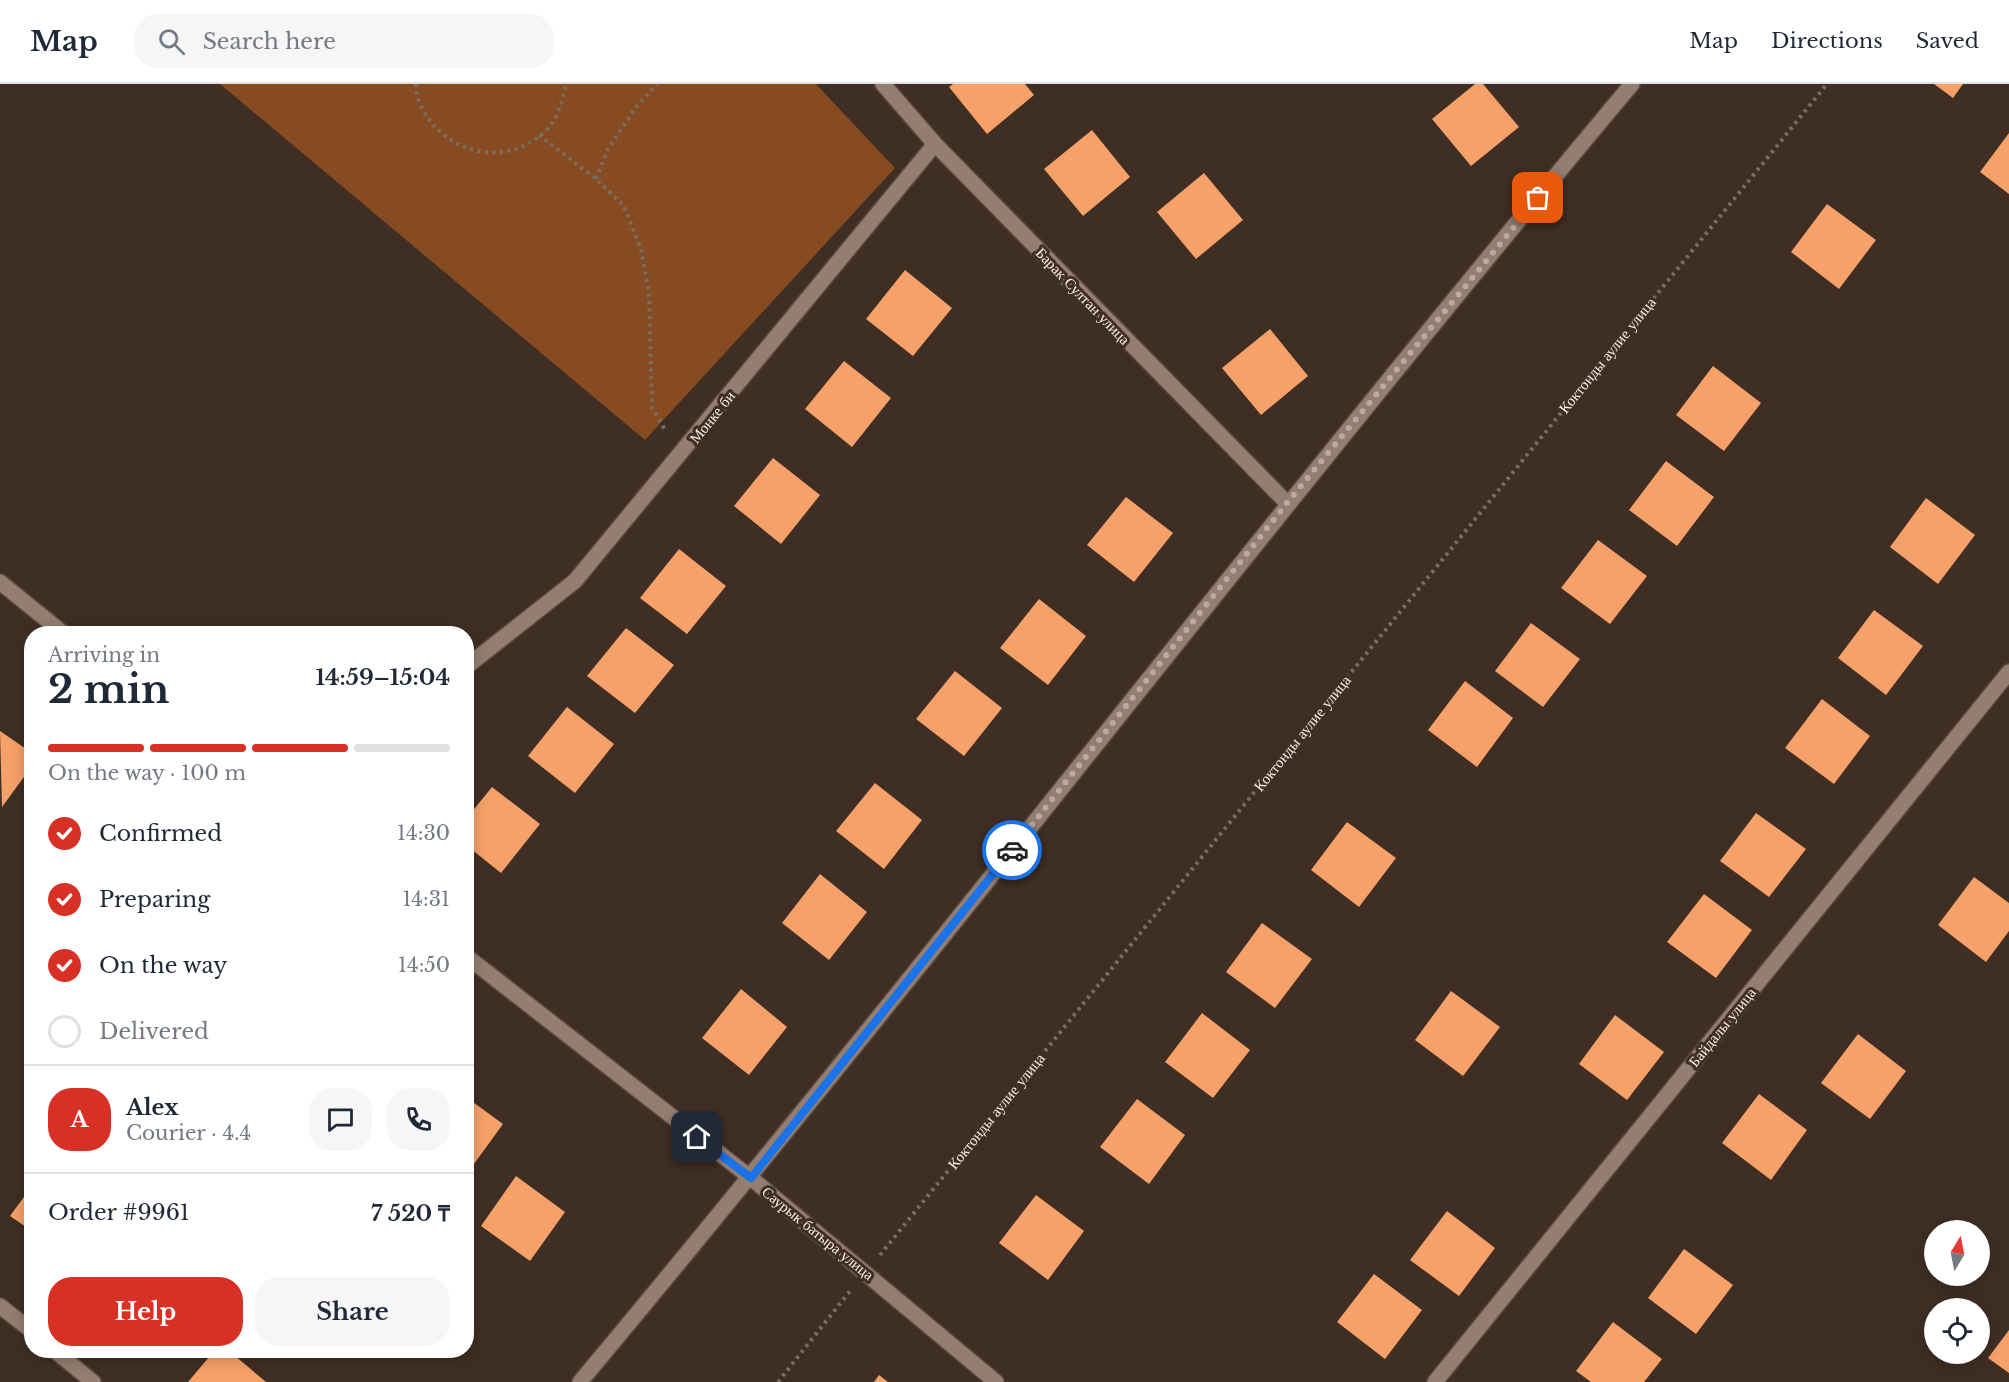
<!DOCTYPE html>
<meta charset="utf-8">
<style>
:root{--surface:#fff;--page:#f6f6f7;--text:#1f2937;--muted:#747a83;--line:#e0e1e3;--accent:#d93025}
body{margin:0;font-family:"Libre Baskerville",serif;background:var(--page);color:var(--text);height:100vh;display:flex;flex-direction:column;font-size:22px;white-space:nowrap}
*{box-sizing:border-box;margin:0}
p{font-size:20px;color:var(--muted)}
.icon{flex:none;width:33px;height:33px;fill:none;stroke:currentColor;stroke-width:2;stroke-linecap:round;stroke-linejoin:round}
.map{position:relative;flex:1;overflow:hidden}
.details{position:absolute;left:24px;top:542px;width:450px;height:732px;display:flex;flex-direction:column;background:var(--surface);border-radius:24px;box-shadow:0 3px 15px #0003}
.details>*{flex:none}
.needle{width:39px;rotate:10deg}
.controls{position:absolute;left:1924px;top:1136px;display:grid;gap:12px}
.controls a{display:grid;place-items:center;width:66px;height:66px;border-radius:50%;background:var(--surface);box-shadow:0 3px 15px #0003;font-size:30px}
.pin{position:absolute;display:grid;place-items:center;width:51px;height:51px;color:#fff;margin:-26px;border-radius:12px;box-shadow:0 3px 9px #0006}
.courier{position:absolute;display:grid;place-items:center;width:60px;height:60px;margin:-30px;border:4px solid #1a73e8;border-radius:50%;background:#fff;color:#222;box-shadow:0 2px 8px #0007}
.summary em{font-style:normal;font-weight:700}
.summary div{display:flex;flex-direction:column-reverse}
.summary{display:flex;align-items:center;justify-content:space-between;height:102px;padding:0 24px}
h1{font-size:39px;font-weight:700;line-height:45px}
.bar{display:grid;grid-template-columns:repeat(4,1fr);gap:9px 6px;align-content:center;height:72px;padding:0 24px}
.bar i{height:8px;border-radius:4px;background:var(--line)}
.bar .current{background:var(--accent)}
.bar p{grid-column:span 4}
.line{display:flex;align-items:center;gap:15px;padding:0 24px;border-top:2px solid var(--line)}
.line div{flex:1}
.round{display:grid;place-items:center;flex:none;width:63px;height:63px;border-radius:24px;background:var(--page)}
ol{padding:0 24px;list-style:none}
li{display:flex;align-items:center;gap:18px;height:66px}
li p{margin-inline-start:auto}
li .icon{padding:6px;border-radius:50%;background:var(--accent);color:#fff;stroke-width:4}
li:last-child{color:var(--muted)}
li i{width:33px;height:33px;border:3px solid var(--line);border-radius:50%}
.primary-button{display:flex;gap:12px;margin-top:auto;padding:12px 24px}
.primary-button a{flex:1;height:69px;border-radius:24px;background:var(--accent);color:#fff;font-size:24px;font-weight:700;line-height:69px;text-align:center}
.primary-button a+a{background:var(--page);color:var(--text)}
header{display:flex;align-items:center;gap:36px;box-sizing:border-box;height:84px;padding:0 30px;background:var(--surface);border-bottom:2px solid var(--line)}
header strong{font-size:28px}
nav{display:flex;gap:33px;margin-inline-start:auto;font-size:21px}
.search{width:420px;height:54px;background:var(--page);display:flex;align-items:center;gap:15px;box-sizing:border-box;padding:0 21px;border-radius:24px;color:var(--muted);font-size:22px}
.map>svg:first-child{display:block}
.green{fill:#864b20}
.building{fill:#f6a169}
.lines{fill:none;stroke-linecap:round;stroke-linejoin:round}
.street-casing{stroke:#594a40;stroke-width:18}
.path{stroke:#7c6d63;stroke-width:4;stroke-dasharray:3 4.5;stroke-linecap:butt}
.street{stroke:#937e71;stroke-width:15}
.done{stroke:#b9aba3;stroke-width:6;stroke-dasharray:0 10.8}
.route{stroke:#1a73e8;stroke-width:8}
.labels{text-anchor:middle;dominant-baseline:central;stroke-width:6;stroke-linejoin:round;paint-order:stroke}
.street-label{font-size:15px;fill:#fbefe8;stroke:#3f2e23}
</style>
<header>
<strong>Map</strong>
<div class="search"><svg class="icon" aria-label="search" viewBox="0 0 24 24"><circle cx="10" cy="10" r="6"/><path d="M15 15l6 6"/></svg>Search here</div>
<nav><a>Map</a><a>Directions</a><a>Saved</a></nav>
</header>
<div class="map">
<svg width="2009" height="1298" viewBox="0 0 2009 1298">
<rect width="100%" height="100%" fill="#3f2e23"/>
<path class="green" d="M220,0H816L895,84L645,356Z"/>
<path class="building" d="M953,0H1025L1034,11L987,50L949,3Z
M1475,0H1483L1519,43L1471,82L1432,35Z
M1934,0H1963L1953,14Z
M1092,46L1130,93L1083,132L1044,85Z
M2009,49V110L1980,88Z
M1204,89L1243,136L1196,175L1157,128Z
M1827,120L1876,156L1839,205L1791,168Z
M905,186L952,224L913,272L866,235Z
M1270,245L1308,292L1261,331L1222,284Z
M844,277L891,314L852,363L805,325Z
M1713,282L1761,319L1724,367L1676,331Z
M773,374L820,411L781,460L734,422Z
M1666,377L1714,413L1677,462L1629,426Z
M1126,413L1173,449L1134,498L1087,461Z
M1926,414L1975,451L1938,500L1890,463Z
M1598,456L1647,492L1610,540L1561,504Z
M679,465L726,502L687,550L640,514Z
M1039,515L1086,552L1048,601L1000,564Z
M1874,526L1923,562L1886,611L1838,574Z
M1531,539L1580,575L1543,623L1495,587Z
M626,544L674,581L635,629L587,592Z
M955,587L1002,624L964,672L916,635Z
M1465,597L1513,634L1477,683L1428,646Z
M1822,615L1870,652L1834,700L1785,664Z
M567,623L614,660L575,709L528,672Z
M0,647L32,669V682L2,723Z
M875,699L922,736L884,785L836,747Z
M492,703L540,740L501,789L466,761V735Z
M1756,729L1806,765L1769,813L1720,777Z
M1347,738L1396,774L1359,823L1311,786Z
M32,757V772L25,767Z
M820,790L867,828L829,876L782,839Z
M1974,793L2009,819V847L1986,878L1938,841Z
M1704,810L1752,846L1716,894L1667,858Z
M1262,839L1312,875L1275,924L1226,888Z
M741,905L787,943L749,991L702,954Z
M1451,907L1500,943L1463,992L1415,956Z
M1202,929L1250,966L1213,1014L1165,978Z
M1615,931L1664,968L1627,1016L1579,980Z
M1858,950L1906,987L1870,1035L1821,999Z
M1759,1010L1807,1046L1771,1096L1722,1059Z
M466,1013L503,1040L466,1091Z
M1137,1015L1185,1051L1149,1100L1100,1063Z
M516,1092L565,1128L530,1177L481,1142Z
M32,1102V1147L10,1132Z
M1036,1111L1084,1147L1048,1196L999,1159Z
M1447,1127L1495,1164L1459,1212L1410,1176Z
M1684,1165L1733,1201L1696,1250L1648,1214Z
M1374,1190L1422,1226L1385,1275L1337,1238Z
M1613,1238L1662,1275L1644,1298H1591L1576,1287Z
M2009,1246V1289L1988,1274Z
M215,1266H228L266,1298H188Z
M879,1291L888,1298H874Z"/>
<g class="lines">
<defs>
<path id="street" d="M883,0L935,60L1287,419
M0,498L63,549
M466,583L575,497L935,60
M466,872L751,1094L996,1298
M0,1222L32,1247
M54,1266L93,1298
M580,1298C937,871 1274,427 1632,0
M1435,1298L2009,588"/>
</defs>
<use href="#street" class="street-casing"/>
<path class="path" d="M416,0C415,13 423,28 431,38C460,75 517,80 549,43C559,30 563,15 566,0
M539,51L596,95L624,122L641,165L649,209L652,323L666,348
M596,95L608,65L636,23L657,0
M880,1171L1827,0
M778,1298L850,1207"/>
<use href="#street" class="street"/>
</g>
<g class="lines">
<path class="done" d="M1012,766L1287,419L1538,114"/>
<path class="route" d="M697,1053L751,1094L1012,766"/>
</g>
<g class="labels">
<g class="street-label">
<text transform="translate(1083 212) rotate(46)">Барак Султан улица</text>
<text transform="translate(1607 271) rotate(-51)">Коктонды аулие улица</text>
<text transform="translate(712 333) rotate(-51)">Монке би</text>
<text transform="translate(1302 649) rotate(-51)">Коктонды аулие улица</text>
<text transform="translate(1722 943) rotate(-51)">Байдалы улица</text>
<text transform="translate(996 1027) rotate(-51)">Коктонды аулие улица</text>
<text transform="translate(818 1149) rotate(39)">Саурык батыра улица</text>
</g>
</g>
</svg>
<div class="controls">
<a><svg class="needle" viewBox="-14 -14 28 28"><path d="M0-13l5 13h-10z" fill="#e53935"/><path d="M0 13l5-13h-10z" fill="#747a83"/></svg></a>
<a><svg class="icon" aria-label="locate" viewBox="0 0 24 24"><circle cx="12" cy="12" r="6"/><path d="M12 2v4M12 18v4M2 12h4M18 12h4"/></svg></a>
</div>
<div class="pin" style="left:1538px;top:114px;background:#ea580c"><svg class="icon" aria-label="bag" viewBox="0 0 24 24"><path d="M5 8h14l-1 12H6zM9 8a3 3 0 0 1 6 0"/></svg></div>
<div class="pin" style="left:697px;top:1053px;background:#1f2937"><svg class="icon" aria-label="home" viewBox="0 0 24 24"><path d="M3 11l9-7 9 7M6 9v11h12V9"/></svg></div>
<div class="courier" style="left:1012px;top:766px"><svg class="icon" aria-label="car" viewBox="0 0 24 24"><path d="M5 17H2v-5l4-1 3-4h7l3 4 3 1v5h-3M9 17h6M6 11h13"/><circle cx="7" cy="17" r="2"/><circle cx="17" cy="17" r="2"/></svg></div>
<section class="details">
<div class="summary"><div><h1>2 min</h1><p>Arriving in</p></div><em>14:59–15:04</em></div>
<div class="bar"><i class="current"></i><i class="current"></i><i class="current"></i><i></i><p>On the way · 100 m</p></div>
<ol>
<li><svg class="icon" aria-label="check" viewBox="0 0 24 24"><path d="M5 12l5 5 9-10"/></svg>Confirmed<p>14:30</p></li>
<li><svg class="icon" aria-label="check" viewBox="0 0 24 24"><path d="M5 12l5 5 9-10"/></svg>Preparing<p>14:31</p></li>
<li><svg class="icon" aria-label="check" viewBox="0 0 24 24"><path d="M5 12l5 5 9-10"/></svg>On the way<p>14:50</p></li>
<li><i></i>Delivered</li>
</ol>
<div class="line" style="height:108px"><b class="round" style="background:var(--accent);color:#fff">A</b><div><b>Alex</b><p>Courier · 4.4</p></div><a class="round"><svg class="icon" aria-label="chat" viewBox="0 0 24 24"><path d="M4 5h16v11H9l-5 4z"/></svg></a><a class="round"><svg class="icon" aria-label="phone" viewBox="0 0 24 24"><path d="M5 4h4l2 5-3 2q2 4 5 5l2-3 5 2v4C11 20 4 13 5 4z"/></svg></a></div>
<div class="line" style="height:78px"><div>Order #9961</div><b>7 520 ₸</b></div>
<div class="primary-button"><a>Help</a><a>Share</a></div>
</section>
</div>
